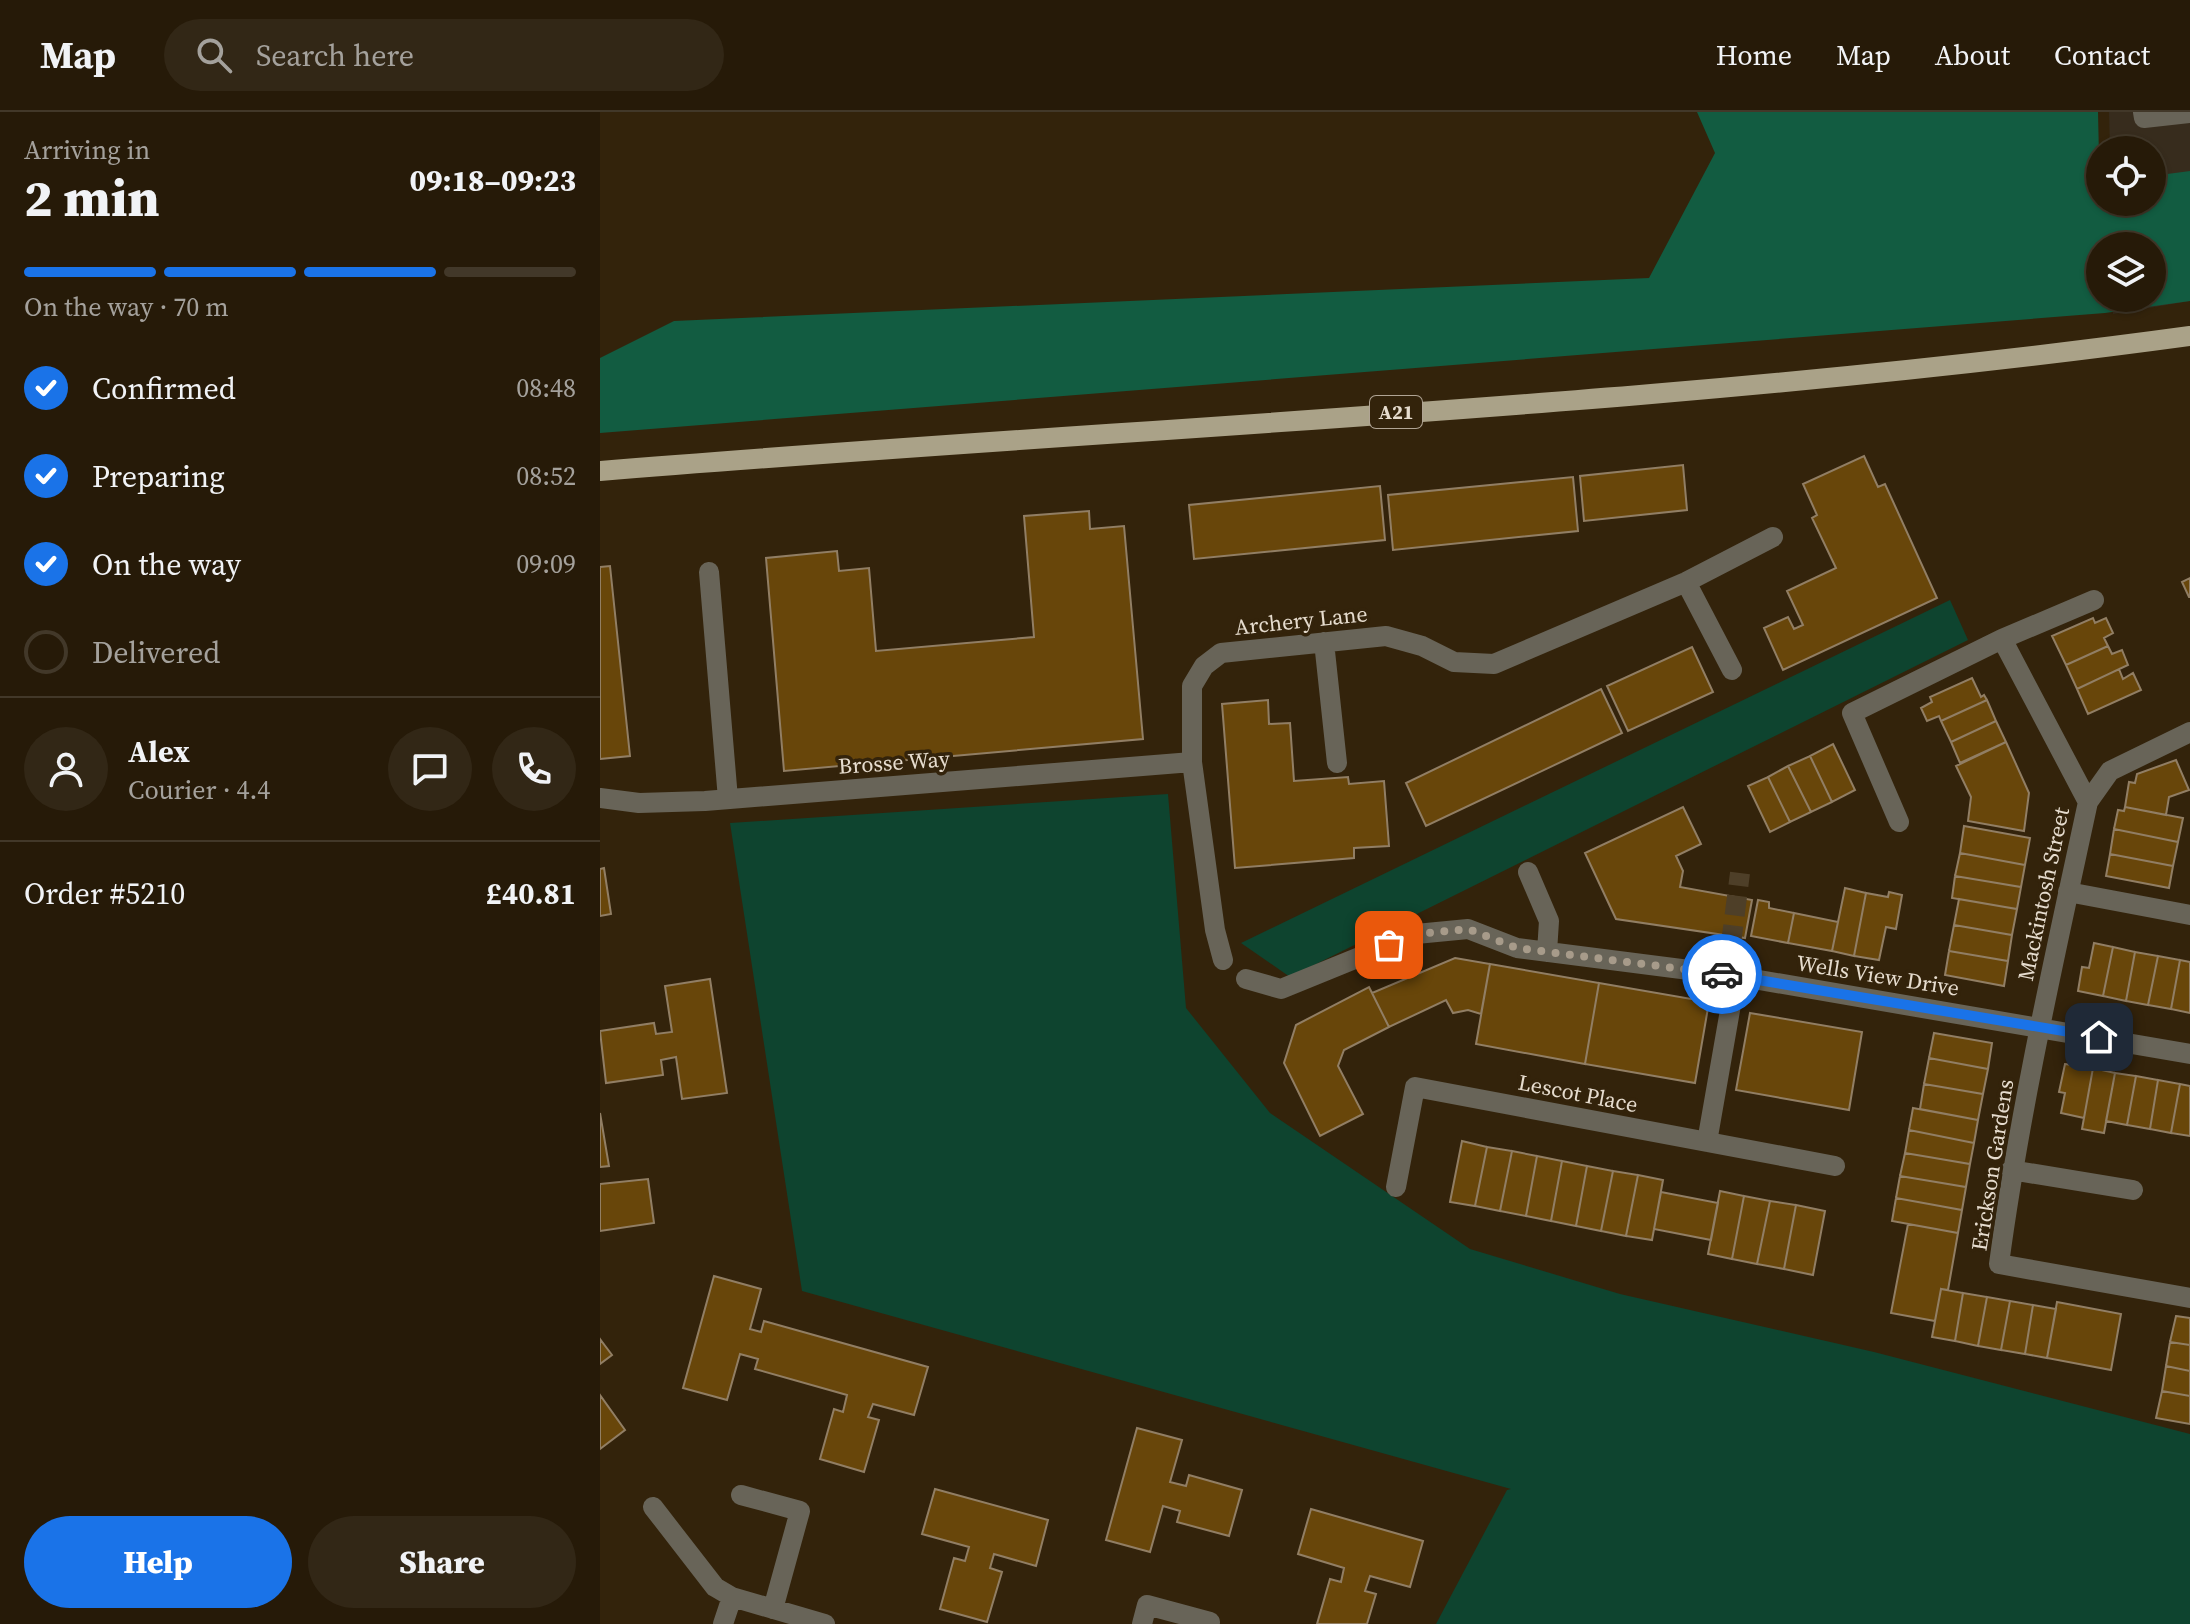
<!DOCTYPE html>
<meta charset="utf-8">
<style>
:root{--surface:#261a08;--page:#322716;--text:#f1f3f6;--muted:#a4a19c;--line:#423829;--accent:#1a73e8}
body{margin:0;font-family:"Source Serif 4",serif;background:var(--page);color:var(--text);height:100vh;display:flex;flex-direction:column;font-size:30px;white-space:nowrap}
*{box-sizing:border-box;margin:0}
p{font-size:26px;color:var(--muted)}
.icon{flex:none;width:44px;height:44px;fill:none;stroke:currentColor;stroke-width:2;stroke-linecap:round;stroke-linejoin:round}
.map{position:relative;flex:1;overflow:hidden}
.side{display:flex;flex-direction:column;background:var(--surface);width:600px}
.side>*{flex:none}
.tools{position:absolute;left:1486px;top:24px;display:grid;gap:16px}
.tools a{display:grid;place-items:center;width:80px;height:80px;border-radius:50%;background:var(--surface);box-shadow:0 2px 6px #0004,0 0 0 2px var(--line);font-size:40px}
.pin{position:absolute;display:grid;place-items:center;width:68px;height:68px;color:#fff;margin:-34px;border-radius:16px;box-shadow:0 4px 12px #0006}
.courier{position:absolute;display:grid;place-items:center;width:80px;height:80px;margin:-40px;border:6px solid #1a73e8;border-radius:50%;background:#fff;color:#222;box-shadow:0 2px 10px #0007}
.overview em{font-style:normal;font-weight:800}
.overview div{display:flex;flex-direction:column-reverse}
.overview{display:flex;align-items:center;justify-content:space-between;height:136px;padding:0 24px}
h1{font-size:52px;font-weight:800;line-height:60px}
.bar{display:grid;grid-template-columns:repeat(4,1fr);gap:12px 8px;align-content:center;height:96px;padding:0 24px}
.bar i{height:10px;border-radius:6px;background:var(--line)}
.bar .selected{background:var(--accent)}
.bar p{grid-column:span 4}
.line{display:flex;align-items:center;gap:20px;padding:0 24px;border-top:2px solid var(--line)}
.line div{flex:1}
.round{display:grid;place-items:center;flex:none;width:84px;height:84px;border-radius:42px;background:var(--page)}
ol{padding:0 24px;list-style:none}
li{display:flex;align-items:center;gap:24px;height:88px}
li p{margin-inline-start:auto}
li .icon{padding:8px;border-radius:50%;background:var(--accent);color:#fff;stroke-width:4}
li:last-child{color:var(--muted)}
li i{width:44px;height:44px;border:4px solid var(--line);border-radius:50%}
.action{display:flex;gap:16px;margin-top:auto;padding:16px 24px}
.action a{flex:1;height:92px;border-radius:48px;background:var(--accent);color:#fff;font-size:32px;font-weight:800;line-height:92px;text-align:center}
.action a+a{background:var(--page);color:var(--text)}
header{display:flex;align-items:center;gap:48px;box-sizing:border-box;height:112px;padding:0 40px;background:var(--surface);border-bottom:2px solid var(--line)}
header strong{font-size:38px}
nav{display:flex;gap:44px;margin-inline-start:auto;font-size:28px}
.search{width:560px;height:72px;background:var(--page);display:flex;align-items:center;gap:20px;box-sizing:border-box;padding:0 28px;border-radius:44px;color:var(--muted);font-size:30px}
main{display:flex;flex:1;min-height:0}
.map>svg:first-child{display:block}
.education{fill:#372c1d}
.green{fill:#0e442f}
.forest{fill:#125c41;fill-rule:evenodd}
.building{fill:#68460a;stroke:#917e64;stroke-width:2}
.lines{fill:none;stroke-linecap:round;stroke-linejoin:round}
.minor-tunnel{stroke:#4e3f28;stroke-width:20;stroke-dasharray:20 10;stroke-linecap:butt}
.minor{stroke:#686458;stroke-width:20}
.major{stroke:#aaa288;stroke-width:20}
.done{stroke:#a79b8a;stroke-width:8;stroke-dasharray:0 14.4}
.route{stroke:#1a73e8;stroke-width:10}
.labels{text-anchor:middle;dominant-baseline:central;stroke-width:7;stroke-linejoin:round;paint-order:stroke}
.shield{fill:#33230b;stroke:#b0a494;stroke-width:2}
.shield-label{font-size:20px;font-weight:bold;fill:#e6dcce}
.street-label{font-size:22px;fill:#e6dcce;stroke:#33230b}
</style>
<header>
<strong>Map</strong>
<div class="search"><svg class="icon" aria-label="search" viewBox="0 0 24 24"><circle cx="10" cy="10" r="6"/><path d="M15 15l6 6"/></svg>Search here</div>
<nav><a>Home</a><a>Map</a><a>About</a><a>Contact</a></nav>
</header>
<main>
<section class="side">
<div class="overview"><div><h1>2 min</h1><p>Arriving in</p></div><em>09:18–09:23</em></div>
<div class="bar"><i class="selected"></i><i class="selected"></i><i class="selected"></i><i></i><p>On the way · 70 m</p></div>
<ol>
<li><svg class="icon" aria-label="check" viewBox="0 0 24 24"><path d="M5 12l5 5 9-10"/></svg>Confirmed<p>08:48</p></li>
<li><svg class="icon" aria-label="check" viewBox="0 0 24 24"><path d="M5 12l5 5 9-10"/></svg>Preparing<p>08:52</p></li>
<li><svg class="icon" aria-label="check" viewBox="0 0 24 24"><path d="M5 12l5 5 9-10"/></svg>On the way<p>09:09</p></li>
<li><i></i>Delivered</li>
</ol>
<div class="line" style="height:144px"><a class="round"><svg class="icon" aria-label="person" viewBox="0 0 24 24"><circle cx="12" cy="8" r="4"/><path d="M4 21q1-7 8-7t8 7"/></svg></a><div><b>Alex</b><p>Courier · 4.4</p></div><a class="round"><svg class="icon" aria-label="chat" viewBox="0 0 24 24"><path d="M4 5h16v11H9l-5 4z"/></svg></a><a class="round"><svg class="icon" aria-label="phone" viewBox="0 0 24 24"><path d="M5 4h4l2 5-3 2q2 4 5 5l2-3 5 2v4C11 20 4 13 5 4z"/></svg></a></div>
<div class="line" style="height:104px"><div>Order #5210</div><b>£40.81</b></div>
<div class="action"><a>Help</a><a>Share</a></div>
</section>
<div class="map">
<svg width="1590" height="1512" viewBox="0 0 1590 1512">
<rect width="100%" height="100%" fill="#33230b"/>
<path class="education" d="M1509,0H1590V189L1513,202L1512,186H1552V38H1510Z"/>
<path class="green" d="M1350,488L1368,528L690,865L641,831Z
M568,682L586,896L670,1001L870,1137L1020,1182L1274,1240L1590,1322V1512H836L907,1378L911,1377L202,1179L130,711Z"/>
<path class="forest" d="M1097,0H1498L1500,90H1552V64L1590,59V189L1505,201L0,321V246L74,209L1049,166L1115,41ZM1500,134H1552V186H1500Z"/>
<path class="building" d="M1264,344L1278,375L1285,372L1337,486L1183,558L1164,516L1188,505L1194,517L1203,513L1187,479L1236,456L1212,406L1217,403L1203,372Z
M1083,353L1087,398L984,409L980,364Z
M973,365L978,419L793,438L788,383Z
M780,374L785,428L594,447L589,393Z
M489,399L490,417L524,414L543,627L184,659L166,446L237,439L239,459L269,456L276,539L434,525L424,404Z
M10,454L30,644L0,647V455Z
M1590,466V485H1589L1582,470Z
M1493,506L1495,511L1506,506L1513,521L1504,526L1508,534L1466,553L1452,524Z
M1508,534L1512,542L1522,538L1528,553L1477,577L1466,553Z
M1092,535L1113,580L1028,619L1007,574Z
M1519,557L1523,567L1533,561L1541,578L1488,602L1477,577Z
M1372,566L1381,585L1384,583L1387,588L1341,609L1339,604L1327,609L1321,596L1332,590L1330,585Z
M1001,577L1022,621L826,714L806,671Z
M668,588L669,612L690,611L694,669L748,665L749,672L784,669L789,734L754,736V746L635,756L622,592Z
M1387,588L1396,609L1351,630L1341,609Z
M1396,609L1406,630L1360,651L1351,630Z
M1406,630L1429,681L1424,719L1368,709L1371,685L1356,654Z
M1233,632L1255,678L1232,690L1210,644Z
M1210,644L1232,690L1211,700L1188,654Z
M1576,648L1589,678L1569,685L1566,703L1525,695L1529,670L1535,671L1537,662Z
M1188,654L1211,700L1190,710L1168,665Z
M1168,665L1190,710L1170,720L1148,674Z
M1083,695L1101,732L1076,744L1083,759L1080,775L1152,788L1145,826L1016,807L985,741Z
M1525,695L1583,706L1578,730L1514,717L1518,698L1524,699Z
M1364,714L1430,726L1425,753L1360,741Z
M1514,717L1578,730L1573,754L1510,742Z
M1360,741L1425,753L1421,775L1355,764Z
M1510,742L1573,754L1569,776L1506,764Z
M4,756L11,802L0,804V757Z
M1355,764L1421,775L1417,797L1352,786Z
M1245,776L1266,781L1254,844L1232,839Z
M1289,780L1302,783L1296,817L1286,815L1279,848L1254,844L1266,781L1288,785Z
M1359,787L1417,797L1412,823L1354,813Z
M1158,788L1169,790V796L1194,801L1188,831L1151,824Z
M1194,801L1238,810L1232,839L1188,831Z
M1354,813L1412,823L1408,849L1349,839Z
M1494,831L1513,835L1503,884L1478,879L1482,855L1489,856Z
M1513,835L1535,840L1526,889L1503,884Z
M1349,839L1408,849L1404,874L1345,863Z
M1535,840L1558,844L1548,893L1526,889Z
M1558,844L1580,848L1571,897L1548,893Z
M855,846L890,852L881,902L868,898L853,901L846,888L789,915L772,881Z
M1580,848L1590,850V901L1571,897Z
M890,852L999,871L985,952L876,932Z
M110,867L127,981L82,987L76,945L61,948L63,963L6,971L0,919L54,911L56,922L72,920L65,874Z
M999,871L1109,890L1095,971L985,952Z
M769,875L789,915L744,938L738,954L763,1002L720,1024L684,951L696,913Z
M1150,901L1262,920L1249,998L1136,978Z
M1334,921L1392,931L1388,957L1329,946Z
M1329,946L1388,957L1383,982L1324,972Z
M1465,952L1493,956L1484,1006L1461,1001L1465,981L1459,980Z
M1493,956L1515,961L1504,1021L1482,1017Z
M1515,961L1536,964L1527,1013L1506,1009Z
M1536,964L1558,968L1550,1017L1527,1013Z
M1558,968L1580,972L1571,1021L1550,1017Z
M1324,972L1383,982L1378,1008L1320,997Z
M1580,972L1590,974V1024L1571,1021Z
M1313,996L1378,1008L1374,1031L1309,1018Z
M0,1001L9,1054L0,1055Z
M1309,1018L1374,1031L1370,1052L1305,1041Z
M862,1029L887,1035L875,1094L850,1090Z
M887,1035L912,1039L900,1099L875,1094Z
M912,1039L937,1044L926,1104L900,1099Z
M1305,1041L1370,1052L1366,1075L1300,1064Z
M937,1044L962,1049L951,1109L926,1104Z
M962,1049L987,1054L976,1114L951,1109Z
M987,1054L1013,1059L1001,1119L976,1114Z
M1013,1059L1038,1063L1026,1124L1001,1119Z
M1038,1063L1063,1068L1052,1128L1026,1124Z
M1300,1064L1366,1075L1362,1098L1296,1086Z
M48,1067L54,1111L0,1119V1072Z
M1120,1079L1144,1084L1132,1147L1108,1142Z
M1061,1080L1118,1091L1111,1128L1054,1117Z
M1144,1084L1170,1089L1157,1152L1132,1147Z
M1296,1086L1362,1098L1358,1121L1292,1109Z
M1170,1089L1196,1093L1184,1157L1157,1152Z
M1196,1093L1225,1099L1213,1163L1184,1157Z
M1308,1112L1358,1121L1348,1178L1341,1177L1335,1209L1291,1201Z
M114,1164L161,1177L150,1217L161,1220L164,1209L328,1255L314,1303L273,1292L268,1305L279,1308L264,1360L220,1347L234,1297L243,1300L247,1283L155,1257L158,1247L140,1242L127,1288L83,1276Z
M1341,1177L1363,1181L1355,1229L1332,1225Z
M1363,1181L1387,1185L1378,1234L1355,1229Z
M1387,1185L1410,1189L1401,1238L1378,1234Z
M1410,1189L1433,1193L1425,1242L1401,1238Z
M1457,1190L1521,1202L1511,1258L1447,1246Z
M1433,1193L1456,1197L1447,1246L1425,1242Z
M1576,1204L1590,1206V1233L1570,1230Z
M0,1227L12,1243L0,1252Z
M1570,1230L1590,1233V1259L1566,1254Z
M1566,1254L1590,1259V1284L1562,1279Z
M1562,1279L1590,1284V1312L1556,1306Z
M0,1283L25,1318L0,1337Z
M537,1316L582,1328L570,1370L586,1374L589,1363L642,1378L629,1424L577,1410L580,1399L563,1394L550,1440L506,1428Z
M335,1377L448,1408L436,1454L394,1442L390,1456L402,1460L387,1510L340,1497L354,1446L365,1449L369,1435L322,1422Z
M711,1397L823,1429L810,1475L770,1464L765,1479L776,1482L767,1512H717L730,1467L741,1470L744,1456L698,1442Z"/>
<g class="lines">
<path class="minor-tunnel" d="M1127,863L1140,761"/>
<path class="minor" d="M1543,0L1544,6L1590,1
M109,460L128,687
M1086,470L1132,558
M1402,527L1494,488
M724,530L737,651
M1590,620L1510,659L1488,690C1455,843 1420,996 1399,1152L1590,1186
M0,686L39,691L105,689L592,650
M1299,710L1252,601L1402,527L1488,690
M928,760L949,809L947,840
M1468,780L1590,803
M623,848L615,818L592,650V574L604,554L621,541L786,524L822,534L854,550L894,552L1086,470L1173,425
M646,867L681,877L816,822L868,817L917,836L1136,864L1590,942
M1107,1030L1136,864
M1411,1058L1533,1078
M796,1075L815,975L1235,1054
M141,1383L200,1399L173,1497
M53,1395L115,1475L132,1485L225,1512
M123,1512L132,1485
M542,1512L547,1493L610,1510"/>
<path class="major" d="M0,359C530,315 1063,296 1590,224"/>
</g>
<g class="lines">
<path class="done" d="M789,833L816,822L868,817L917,836L1122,862"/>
<path class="route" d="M1122,862L1499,925"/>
</g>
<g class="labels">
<rect class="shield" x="770" y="284" width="52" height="32" rx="6"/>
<g class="shield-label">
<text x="796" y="300">A21</text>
</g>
<g class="street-label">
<text transform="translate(701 508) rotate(-6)">Archery Lane</text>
<text transform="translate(294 650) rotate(-4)">Brosse Way</text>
<text transform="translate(1443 782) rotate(-78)">Mackintosh Street</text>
<text transform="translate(1278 863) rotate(9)">Wells View Drive</text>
<text transform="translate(978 981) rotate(11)">Lescot Place</text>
<text transform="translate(1392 1053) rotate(-81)">Erickson Gardens</text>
</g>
</g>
</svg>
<div class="tools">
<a><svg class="icon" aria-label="locate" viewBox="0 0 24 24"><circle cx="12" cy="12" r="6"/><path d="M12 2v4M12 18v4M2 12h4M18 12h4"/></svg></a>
<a><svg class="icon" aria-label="layers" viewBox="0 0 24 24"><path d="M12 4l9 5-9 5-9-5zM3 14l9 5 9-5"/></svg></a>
</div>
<div class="pin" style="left:789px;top:833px;background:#ea580c"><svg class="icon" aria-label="bag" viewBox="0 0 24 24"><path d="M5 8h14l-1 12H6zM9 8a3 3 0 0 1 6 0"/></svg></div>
<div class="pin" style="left:1499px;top:925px;background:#1f2937"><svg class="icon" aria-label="home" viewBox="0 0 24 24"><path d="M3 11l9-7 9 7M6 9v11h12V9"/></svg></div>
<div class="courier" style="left:1122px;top:862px"><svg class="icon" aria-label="car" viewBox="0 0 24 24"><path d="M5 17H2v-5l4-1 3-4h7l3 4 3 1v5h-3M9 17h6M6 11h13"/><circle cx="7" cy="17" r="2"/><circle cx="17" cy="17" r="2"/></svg></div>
</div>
</main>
